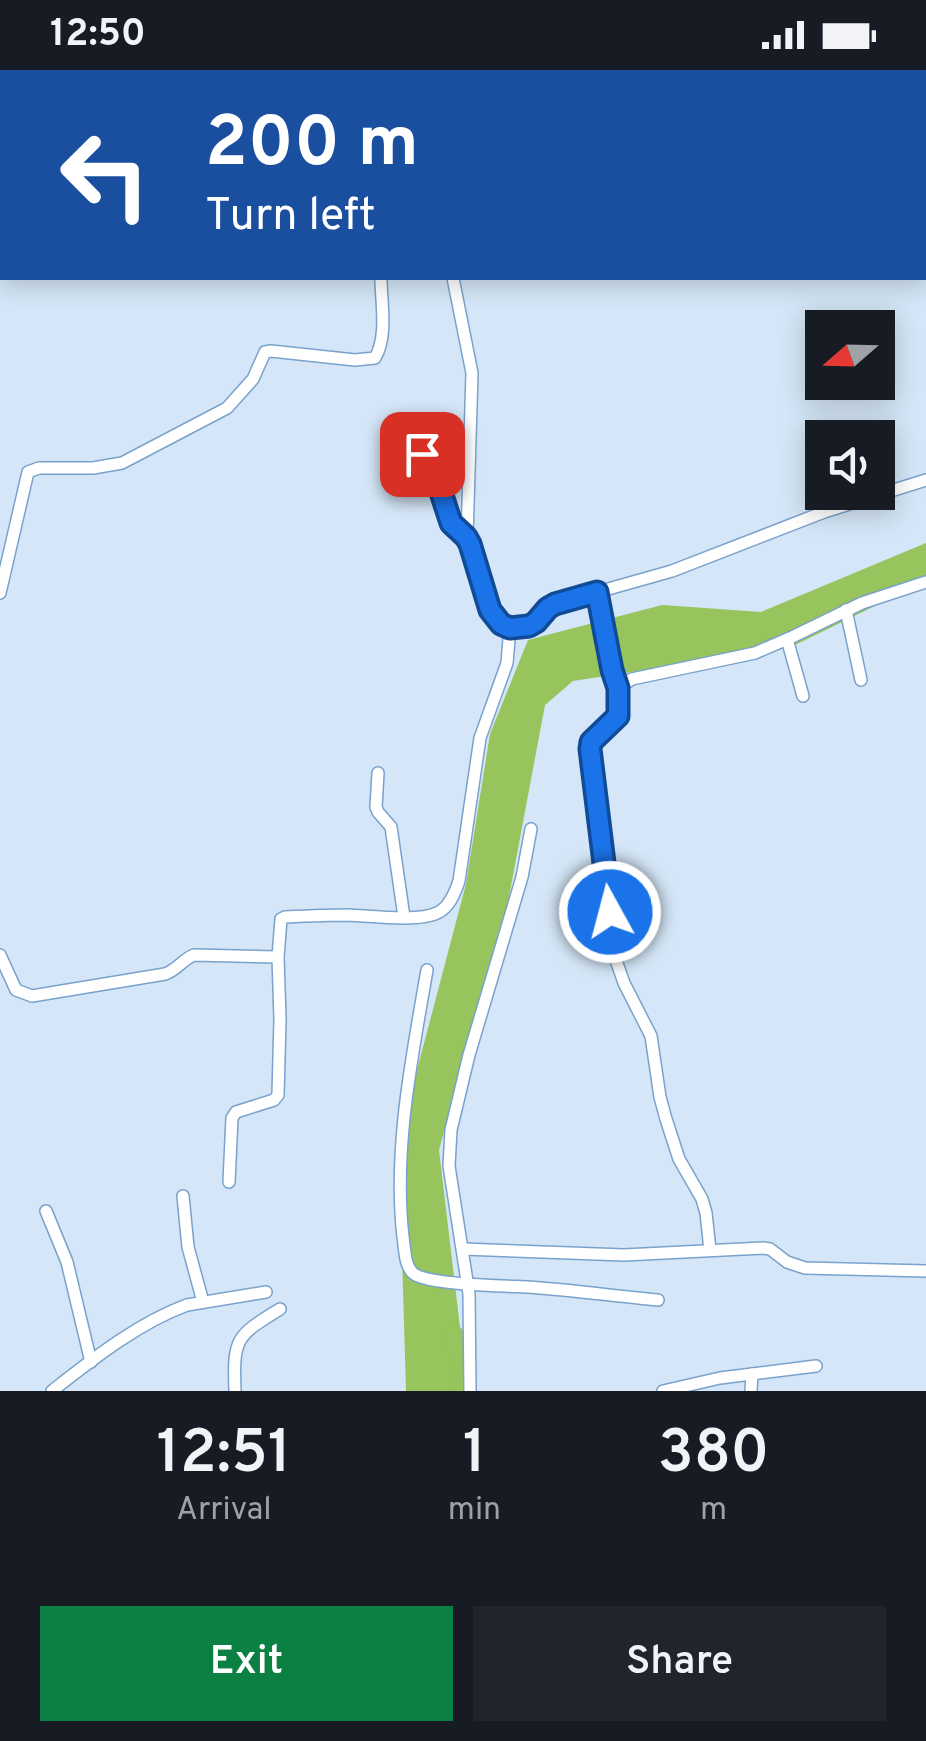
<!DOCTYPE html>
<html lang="en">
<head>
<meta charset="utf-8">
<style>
	:root { --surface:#171b24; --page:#20242c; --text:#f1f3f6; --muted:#9ea1a6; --accent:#0b8043 }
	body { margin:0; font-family:Overpass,sans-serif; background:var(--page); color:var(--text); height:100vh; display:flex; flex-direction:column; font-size:38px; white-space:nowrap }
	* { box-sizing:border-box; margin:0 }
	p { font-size:32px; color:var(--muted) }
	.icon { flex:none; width:55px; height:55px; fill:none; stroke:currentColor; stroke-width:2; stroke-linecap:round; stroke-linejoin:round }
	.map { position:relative; height:1321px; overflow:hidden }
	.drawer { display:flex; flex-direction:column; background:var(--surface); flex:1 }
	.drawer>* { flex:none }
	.guide { position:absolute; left:0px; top:0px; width:928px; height:210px; box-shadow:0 5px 25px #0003; background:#1a4fa0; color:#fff; overflow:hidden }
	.needle { width:65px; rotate:250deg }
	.fabs { position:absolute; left:805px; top:240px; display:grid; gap:20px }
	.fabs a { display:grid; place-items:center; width:90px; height:90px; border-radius:0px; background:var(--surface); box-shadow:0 5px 25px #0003; font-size:50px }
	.pin { position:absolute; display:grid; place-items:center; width:85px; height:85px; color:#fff; margin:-42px; border-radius:20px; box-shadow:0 5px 15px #0006 }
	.me { position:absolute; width:110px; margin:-55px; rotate:353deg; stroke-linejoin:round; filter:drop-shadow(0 0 8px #0008) }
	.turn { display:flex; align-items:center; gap:35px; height:210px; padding:0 40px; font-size:45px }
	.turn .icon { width:130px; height:130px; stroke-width:2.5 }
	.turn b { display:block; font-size:70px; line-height:85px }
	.eta { display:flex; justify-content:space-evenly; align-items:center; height:170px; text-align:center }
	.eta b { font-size:60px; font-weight:600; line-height:70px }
	.action { display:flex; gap:20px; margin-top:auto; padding:20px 40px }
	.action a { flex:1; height:115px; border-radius:0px; background:var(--accent); color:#fff; font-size:40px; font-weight:600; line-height:115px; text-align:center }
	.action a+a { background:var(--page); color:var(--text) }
	.status { display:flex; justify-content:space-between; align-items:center; height:70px; padding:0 50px; background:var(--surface); direction:ltr }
	.status svg { height:28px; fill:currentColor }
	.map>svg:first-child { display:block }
	.water { fill:#97c45c }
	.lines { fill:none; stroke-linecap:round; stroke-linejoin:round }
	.river { stroke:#97c45c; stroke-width:20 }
	.service-casing { stroke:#79a2cc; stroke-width:9 }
	.minor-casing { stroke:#79a2cc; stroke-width:14 }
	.service { stroke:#fff; stroke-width:6 }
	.minor { stroke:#fff; stroke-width:11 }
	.route-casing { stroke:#114b97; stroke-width:25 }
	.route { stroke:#1a73e8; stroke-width:18 }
</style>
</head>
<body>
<div class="status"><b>12:50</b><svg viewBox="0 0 49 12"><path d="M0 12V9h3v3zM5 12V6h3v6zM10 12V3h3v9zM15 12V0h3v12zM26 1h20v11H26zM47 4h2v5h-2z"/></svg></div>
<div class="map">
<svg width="926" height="1321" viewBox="0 0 926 1321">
	<rect width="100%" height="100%" fill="#d4e6f7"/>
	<!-- water -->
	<polygon class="water" points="926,473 926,517 883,532 789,578 573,611 545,635 505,848 439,1080 461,1266 460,1321 406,1321 399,1083 402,1057 466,814 490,664 528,570 662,535 761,542"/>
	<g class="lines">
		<!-- river -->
		<polyline class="river" points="454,1265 466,1313 465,1321"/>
		<defs>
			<polyline id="service" points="851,356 855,368"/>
			<g id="minor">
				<polyline points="221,0 223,2"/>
				<polyline points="584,0 584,2"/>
				<polyline points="128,2 128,0"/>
				<polyline points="453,208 472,303 467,467"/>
				<path d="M 422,383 L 438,413 L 451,453 L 467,467 L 470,474 L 490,540 C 499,555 519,565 536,553 C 543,547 546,539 555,534 L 672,501 L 824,442 L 926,410"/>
				<polyline points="597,522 612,600 618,618"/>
				<path d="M 0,523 L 28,402 L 39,398 L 93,398 L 122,393 L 227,338 L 253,309 L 265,282 L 271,281 L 355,290 L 375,288 C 388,266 381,232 381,208"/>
				<polyline points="846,540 861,610"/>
				<polyline points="787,569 803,626"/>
				<polyline points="378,703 376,737 378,742 391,757 404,847"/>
				<path d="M 0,885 L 16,920 L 32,926 L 165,904 C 177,900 183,889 194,885 L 278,887"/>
				<path d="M 427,900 C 412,987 393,1079 403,1167 C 405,1178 404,1196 414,1204 C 430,1215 505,1216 528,1217 C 571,1220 615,1226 658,1230"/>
				<path d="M 229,1112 L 232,1048 L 236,1042 L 274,1030 L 278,1025 L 280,949 L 278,887 L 281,849 L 285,847 C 306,846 328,845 349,845 C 371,846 419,852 437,843 C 449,838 455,823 459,811 L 480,668 L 507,593 L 510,557"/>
				<polyline points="183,1126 188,1177 203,1232"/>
				<polyline points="46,1141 67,1192 91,1292"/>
				<polyline points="463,1179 624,1185 763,1178 770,1179 787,1192 805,1198 926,1201"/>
				<path d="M 710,1180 L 706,1143 L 702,1129 L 679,1089 L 666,1049 L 660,1027 L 651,966 L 624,913 L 617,893 L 593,706 C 588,660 595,677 617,645 L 618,618 L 632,609 L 755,583 L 792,567 L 862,533 L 926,512"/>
				<path d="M 52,1321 C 93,1289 138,1253 187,1235 L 266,1222"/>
				<path d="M 235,1321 C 233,1268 236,1266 280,1239"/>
				<polyline points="470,1321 469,1224 449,1096 451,1060 469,985 522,807 531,759"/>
				<polyline points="663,1321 720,1308 816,1296"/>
				<polyline points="751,1321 752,1304"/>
			</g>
		</defs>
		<!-- service casing -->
		<use href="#service" class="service-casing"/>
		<!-- minor casing -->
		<use href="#minor" class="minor-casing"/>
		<!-- service -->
		<use href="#service" class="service"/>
		<!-- minor -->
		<use href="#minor" class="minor"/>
	</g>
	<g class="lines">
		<defs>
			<polyline id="route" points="422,384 438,413 451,453 466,467 470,474 490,540 501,554 510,558 529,556 536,552 548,538 555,534 597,522 612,600 618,618 618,646 591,672 590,679 610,842"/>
		</defs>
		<!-- route casing -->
		<use href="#route" class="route-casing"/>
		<!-- route -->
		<use href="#route" class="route"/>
	</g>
</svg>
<div class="fabs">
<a><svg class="needle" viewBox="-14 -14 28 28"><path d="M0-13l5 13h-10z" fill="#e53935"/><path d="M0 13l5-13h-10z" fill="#9ea1a6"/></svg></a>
<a><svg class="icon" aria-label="sound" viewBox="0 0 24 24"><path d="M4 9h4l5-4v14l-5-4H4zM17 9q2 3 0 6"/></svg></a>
</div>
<div class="pin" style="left:422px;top:384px;background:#d93025"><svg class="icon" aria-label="arrive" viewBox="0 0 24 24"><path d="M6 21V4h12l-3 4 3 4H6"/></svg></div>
<svg class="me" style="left:610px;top:842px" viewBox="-20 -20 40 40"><circle r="17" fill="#1a73e8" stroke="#fff" stroke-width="3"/><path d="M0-11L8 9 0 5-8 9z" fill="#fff"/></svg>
<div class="guide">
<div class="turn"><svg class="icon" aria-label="left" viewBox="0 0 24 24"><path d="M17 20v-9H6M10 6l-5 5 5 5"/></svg><div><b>200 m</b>Turn left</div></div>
</div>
</div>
<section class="drawer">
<div class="eta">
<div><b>12:51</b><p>Arrival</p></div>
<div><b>1</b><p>min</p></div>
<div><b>380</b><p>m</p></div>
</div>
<div class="action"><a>Exit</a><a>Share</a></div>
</section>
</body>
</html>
